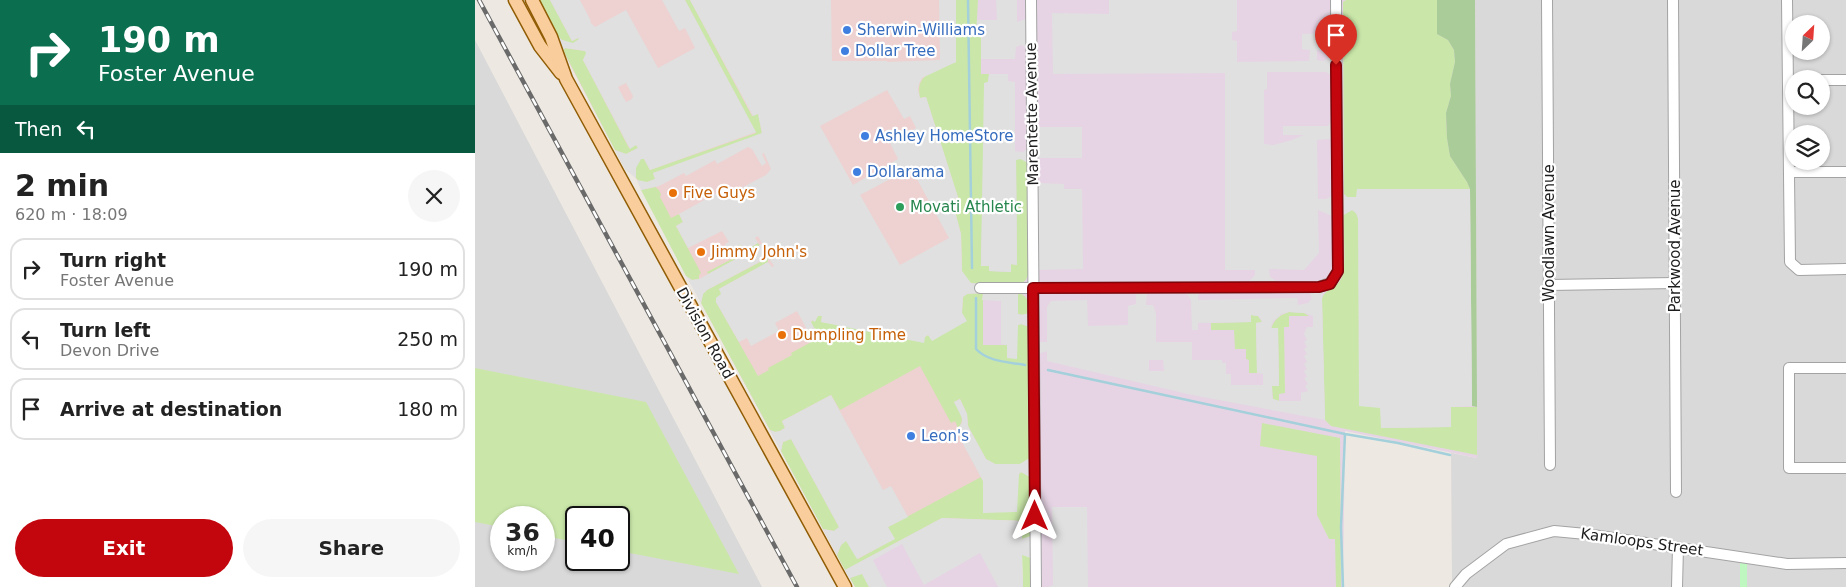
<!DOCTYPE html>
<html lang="en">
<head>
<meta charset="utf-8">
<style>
	:root { --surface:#fff; --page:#f6f6f6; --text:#222; --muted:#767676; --line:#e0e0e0; --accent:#c3050d }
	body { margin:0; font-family:"DejaVu Sans",sans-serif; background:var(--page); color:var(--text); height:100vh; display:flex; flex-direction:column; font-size:19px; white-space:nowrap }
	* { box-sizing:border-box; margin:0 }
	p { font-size:16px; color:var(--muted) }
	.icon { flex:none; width:28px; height:28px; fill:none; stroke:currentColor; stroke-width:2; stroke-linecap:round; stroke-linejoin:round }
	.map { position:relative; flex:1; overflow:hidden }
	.side { display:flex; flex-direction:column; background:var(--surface); width:475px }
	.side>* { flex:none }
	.banner { background:#0b6e4f; color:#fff; overflow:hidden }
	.needle { width:32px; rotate:25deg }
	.controls { position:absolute; left:1310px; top:15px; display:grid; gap:10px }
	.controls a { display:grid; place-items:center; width:45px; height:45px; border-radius:50%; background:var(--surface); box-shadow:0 1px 4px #0004; font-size:25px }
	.speed { position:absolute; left:15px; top:506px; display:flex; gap:10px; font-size:25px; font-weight:700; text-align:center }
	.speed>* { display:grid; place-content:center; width:65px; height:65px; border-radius:50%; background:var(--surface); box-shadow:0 1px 4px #0004; line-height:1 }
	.speed small { font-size:12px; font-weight:400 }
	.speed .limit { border:2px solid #111; border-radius:8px; background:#fff; color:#111 }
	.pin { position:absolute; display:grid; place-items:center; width:42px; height:42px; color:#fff; margin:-51px -21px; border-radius:50% 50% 50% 0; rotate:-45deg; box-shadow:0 0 5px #0007 }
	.pin .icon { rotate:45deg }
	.me { position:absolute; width:55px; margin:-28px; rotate:0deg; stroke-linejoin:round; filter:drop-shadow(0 0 4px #0008) }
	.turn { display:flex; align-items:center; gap:18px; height:105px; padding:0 15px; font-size:22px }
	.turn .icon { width:65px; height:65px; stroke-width:2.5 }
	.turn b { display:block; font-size:35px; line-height:42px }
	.then { display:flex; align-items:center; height:48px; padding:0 15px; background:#0003; gap:10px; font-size:19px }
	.round { display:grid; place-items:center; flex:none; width:52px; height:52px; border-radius:26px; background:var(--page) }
	.overview { display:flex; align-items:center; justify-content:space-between; height:85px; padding:0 15px }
	h1 { font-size:30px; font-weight:700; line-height:38px }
	.action { display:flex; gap:10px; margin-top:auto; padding:10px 15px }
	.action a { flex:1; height:58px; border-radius:30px; background:var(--accent); color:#fff; font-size:20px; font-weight:700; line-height:58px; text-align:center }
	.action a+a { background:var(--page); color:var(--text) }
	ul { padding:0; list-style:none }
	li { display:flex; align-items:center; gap:15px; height:62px; margin:0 10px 8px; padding:0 5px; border:2px solid var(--line); border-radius:15px }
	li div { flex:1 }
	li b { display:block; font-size:19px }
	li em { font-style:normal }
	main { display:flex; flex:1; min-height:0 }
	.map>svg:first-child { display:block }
	.residential { fill:#dad9d9; fill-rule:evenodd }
	.commercial { fill:#eed1d1 }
	.industrial { fill:#e6d4e4 }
	.grass { fill:#cae7a9 }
	.forest { fill:#a9cc98 }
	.park { fill:#bff7c1 }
	.parking { fill:#e0e0e0; fill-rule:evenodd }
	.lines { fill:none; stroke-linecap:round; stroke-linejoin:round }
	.stream { stroke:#a3d0da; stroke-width:2.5 }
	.minor-casing { stroke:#a3a3a3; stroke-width:12 }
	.major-casing { stroke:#905c04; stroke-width:15 }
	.minor { stroke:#fff; stroke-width:10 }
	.major { stroke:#f9cd9c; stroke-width:12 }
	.rail-casing { stroke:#6a6a6a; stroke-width:4.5 }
	.rail { stroke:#fff; stroke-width:2.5; stroke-dasharray:8; stroke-linecap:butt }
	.route-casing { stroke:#7f0308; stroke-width:12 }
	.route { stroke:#c3050d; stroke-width:9 }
	.shop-dot { fill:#3f7fe0; stroke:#fff; stroke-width:2 }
	.food-dot { fill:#e8710a; stroke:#fff; stroke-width:2 }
	.leisure-dot { fill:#2e9e5b; stroke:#fff; stroke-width:2 }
	.labels { text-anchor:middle; stroke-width:4.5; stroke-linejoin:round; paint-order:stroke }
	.shop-label { font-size:15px; fill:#366cbe; stroke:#fff; text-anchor:start }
	.street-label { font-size:15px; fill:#1c1c1c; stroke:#fff }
	.food-label { font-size:15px; fill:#c56008; stroke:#fff; text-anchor:start }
	.leisure-label { font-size:15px; fill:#27864d; stroke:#fff; text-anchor:start }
</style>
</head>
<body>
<main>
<section class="side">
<div class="banner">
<div class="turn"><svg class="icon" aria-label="right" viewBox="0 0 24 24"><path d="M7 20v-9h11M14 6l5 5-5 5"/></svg><div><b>190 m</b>Foster Avenue</div></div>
<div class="then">Then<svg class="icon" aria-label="left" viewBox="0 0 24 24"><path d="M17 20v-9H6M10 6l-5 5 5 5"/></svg></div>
</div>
<div class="overview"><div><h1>2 min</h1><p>620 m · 18:09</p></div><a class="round"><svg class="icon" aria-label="close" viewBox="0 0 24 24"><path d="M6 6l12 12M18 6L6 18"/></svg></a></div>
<ul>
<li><svg class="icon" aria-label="right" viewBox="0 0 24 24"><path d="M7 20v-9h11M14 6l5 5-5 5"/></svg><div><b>Turn right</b><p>Foster Avenue</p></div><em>190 m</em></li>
<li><svg class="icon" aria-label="left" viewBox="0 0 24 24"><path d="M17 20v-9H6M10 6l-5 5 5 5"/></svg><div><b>Turn left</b><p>Devon Drive</p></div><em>250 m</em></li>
<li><svg class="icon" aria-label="arrive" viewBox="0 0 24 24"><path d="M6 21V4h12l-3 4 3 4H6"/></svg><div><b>Arrive at destination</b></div><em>180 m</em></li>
</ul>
<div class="action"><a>Exit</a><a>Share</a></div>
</section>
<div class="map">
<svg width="1371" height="587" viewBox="0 0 1371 587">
	<rect width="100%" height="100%" fill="#ede9e2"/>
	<!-- residential -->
	<g class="residential">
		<path d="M 1000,0 L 1371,0 L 1371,587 L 1272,587 L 1272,564 L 1265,563 L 1265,587 L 977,587 L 976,453 L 1002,458 ZM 1319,24 L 1346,24 L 1346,51 L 1319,51 ZM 1319,79 L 1346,79 L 1346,106 L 1319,106 ZM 1319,134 L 1346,134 L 1346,161 L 1319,161 Z"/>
		<path d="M 0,40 L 287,587 L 0,587 ZM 26,518 L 69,518 L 69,560 L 26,560 ZM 101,518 L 144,518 L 144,560 L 101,560 Z"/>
	</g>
	<!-- commercial -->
	<polygon class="commercial" points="61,0 499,0 556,521 467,519 370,570 209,271 161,178 150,169"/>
	<!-- industrial -->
	<g class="industrial">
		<polygon points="499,0 551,0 554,379 498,371"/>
		<polygon points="560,0 1000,0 1002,458 870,431 868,587 566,587"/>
		<polygon points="467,518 557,587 380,587 370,570"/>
	</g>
	<!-- grass -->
	<g class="grass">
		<polygon points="61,0 75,0 97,41 103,38 104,39 98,44 87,40 79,33"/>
		<path d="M 210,0 L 215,0 L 277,116 L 283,113 L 287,134 L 178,173 L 180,179 C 173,182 166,185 161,178 L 160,168 L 166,159 L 169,159 L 175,170 L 281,133 Z"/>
		<path d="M 481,0 L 503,0 L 501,37 L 506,37 L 506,74 L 514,74 L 513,82 L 510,83 L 506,266 L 514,266 L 514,271 L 536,272 L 536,264 L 542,265 L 541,159 L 546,159 L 553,163 L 553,275 L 551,280 L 547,283 L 505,284 L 496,283 L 492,279 L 487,271 L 486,234 L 477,200 L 483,198 L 451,97 L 445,98 C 439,73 462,70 481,62 Z"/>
		<polygon points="871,0 962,0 962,34 973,40 979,50 980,62 975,84 976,96 971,113 972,138 975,156 992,182 995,189 883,189 882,197 872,197 869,194 868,2"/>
		<polygon points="90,48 110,51 112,53 108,60 154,148 161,145 163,148 151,154 140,150 88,50"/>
		<polygon points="180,187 183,189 186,194 185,197 196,218 204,214 208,222 201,226 226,273 224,275 224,279 217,280 211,276 166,190"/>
		<path d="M 877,210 L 881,213 L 883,218 L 906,408 L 906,428 L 975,427 L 976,407 L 1002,407 L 1002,455 L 856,426 L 850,420 L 847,299 C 850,288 861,289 866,279 C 872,269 868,229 868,215 Z"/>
		<polygon points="283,243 285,246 283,247 233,274 232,272 257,259 253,251 265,244 269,251"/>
		<path d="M 293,258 L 293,262 L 244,289 L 247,294 L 241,302 L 283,376 L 294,370 L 293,368 L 317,355 L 316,353 L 338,341 L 337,339 L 343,336 L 336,322 L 343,316 L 347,316 L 346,322 L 450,337 L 453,335 L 457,340 L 491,321 L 487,313 L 488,297 L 492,294 L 508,293 L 508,345 L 532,345 L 543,325 L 546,324 L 554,327 L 555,458 L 545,464 L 520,464 L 511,459 L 493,426 L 492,414 L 485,399 L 479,402 C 485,411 491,419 483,428 L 480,421 L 476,423 L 445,366 L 365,410 L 356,395 L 307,421 L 310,428 C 304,432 301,433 295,430 L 226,303 L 228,294 L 232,290 Z"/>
		<path d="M 543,293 C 554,296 554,303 554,313 L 549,315 L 543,314 Z"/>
		<path d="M 814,312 L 829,313 L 834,316 L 814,316 L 814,327 L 809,327 L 810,393 L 804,394 L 804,401 L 798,399 L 797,386 L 804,385 L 803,328 L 796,329 C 799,319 805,315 814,312 Z"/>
		<polygon points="776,315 783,316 787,322 781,323 782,373 774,373 774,360 771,359 771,349 760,349 759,330 736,330 736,323 776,322"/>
		<polygon points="0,368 171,402 264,574 144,551 144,518 101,518 101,542 69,536 69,518 26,518 26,527 0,522"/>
		<polygon points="787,423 865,438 866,587 861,587 860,539 854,539 842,515 842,456 785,446"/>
		<polygon points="316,439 364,527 359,531 348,529 306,451 308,442"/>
		<polygon points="546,472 555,477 556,536 547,539 547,521 467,518 370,570 362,555 366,545 371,540 383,559 419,539 413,527 506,477 508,481 544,474"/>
		<polygon points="547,554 556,558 557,587 548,587"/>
		<polygon points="387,573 394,587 380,587 375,578"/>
	</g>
	<!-- forest -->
	<polygon class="forest" points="962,0 1000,0 1002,407 997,406 995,189 992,182 975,156 972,138 971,113 976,96 975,84 980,62 979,50 973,40 962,34"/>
	<!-- park -->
	<polygon class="park" points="1265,563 1272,564 1272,587 1265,587"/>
	<!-- parking -->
	<g class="parking">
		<path d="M 75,0 L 105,0 L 116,21 L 115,22 L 120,27 L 151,10 L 183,68 L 220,48 L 210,28 L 204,31 L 187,0 L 210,0 L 281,132 L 175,170 L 169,159 L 166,159 L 161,168 L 161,178 L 150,169 L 140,150 L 151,154 L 163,148 L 161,145 L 155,149 L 108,60 L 111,53 L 110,51 L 90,48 L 88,50 L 79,33 L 87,40 L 98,43 L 104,39 L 103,38 L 97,41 ZM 151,83 L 158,96 L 157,99 L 151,102 L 143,87 Z"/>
		<path d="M 215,0 L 356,0 L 357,61 L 412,61 L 412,62 L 465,60 L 464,0 L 481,0 L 481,62 L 447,78 L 444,84 L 443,90 L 445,98 L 451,97 L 483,197 L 477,200 L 486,234 L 487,271 L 496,283 L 505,284 L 505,293 L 492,294 L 488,297 L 487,313 L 492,321 L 457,341 L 453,335 L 450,337 L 449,343 L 346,322 L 347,316 L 343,316 L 340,322 L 337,320 L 336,322 L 343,336 L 337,339 L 322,311 L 300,323 L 304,331 L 276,346 L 272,338 L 264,342 L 241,302 L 241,298 L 246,294 L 244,289 L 293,262 L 297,267 L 299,266 L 295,260 L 292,258 L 232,290 L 228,294 L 226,303 L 211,276 L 217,280 L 224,279 L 283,247 L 287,243 L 283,236 L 280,238 L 283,243 L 269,251 L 265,245 L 253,251 L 250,244 L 254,242 L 247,231 L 213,248 L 201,226 L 208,222 L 204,214 L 249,189 L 253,195 L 291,175 L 296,169 L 289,153 L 287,154 L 291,163 L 287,166 L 277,149 L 273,147 L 242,164 L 240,160 L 211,176 L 209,173 L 184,186 L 166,190 L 162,180 L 172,182 L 180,179 L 178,173 L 287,133 L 283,114 L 278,116 ZM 412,90 L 429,119 L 435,116 L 441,128 L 428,136 L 426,133 L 413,139 L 423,159 L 378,185 L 345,126 ZM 436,168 L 474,238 L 425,265 L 385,195 Z"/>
		<polygon points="521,0 542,0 542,22 551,19 552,48 547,45 541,47 540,59 506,59 506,37 501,37 502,20 522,20"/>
		<polygon points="634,0 762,0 762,31 757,32 757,40 762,41 762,62 834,61 835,50 827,49 827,34 850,33 849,49 842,50 842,60 848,61 854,58 857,54 857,76 851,72 792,72 792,89 789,90 789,144 798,145 814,141 829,135 808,135 808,126 853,126 857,120 859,143 854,139 842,140 843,199 851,199 859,195 859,217 843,210 844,253 829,270 794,269 795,277 801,281 774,281 780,275 780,270 750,270 750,73 578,74 577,13 634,14"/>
		<polygon points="514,74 533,74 533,81 540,82 540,151 548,152 552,149 553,163 546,159 541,160 542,265 536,264 536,272 514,271 514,266 506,266 509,83 513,82"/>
		<polygon points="561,127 607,127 607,158 562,158"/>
		<polygon points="562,183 589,184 589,189 607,189 608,269 563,270"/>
		<polygon points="882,189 995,189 997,406 976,407 976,427 906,428 905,408 884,406 883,218 881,213 877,210 867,216 867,193 872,197 881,197"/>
		<path d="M 852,290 L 848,293 L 847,299 L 850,420 L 717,395 L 572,361 L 572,351 L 563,354 L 563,342 L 572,342 L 572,307 L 576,301 L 612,300 L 613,326 L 653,325 L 653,306 L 661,304 L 661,295 L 656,291 L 676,291 L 672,294 L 671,305 L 678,305 L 681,314 L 681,342 L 717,342 L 717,360 L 747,360 L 747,363 L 751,363 L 751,374 L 756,374 L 756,385 L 788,385 L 788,374 L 782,373 L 781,323 L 787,322 L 786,319 L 783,316 L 776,315 L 776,322 L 723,323 L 723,330 L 717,330 L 716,300 L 713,295 L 706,291 L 726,291 L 723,294 L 723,300 L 822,298 L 823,305 L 833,303 L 837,298 L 834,291 ZM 814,312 L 829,313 L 838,316 L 838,327 L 832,327 L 829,334 L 832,340 L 829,342 L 832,347 L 829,349 L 832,354 L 829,356 L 832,362 L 829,364 L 832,369 L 829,371 L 832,377 L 829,378 L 833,384 L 830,386 L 833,391 L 826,393 L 826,401 L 804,401 L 798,399 L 797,395 L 797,386 L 804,386 L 803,328 L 796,328 L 798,321 L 807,314 ZM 674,360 L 688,360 L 689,371 L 674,371 Z"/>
		<polygon points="508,293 543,293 543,314 546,315 554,313 554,326 546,324 543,325 542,359 532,358 532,345 526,344 526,301 507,300"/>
		<polygon points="356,395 408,490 416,486 433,517 413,527 420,539 382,559 371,541 366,545 362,555 348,529 359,531 364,527 316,439 308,442 306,451 295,430 300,432 305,431 310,428 307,421"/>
		<polygon points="485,399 492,414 493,426 511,459 520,464 545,464 555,458 555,477 546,472 544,474 542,512 508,513 508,481 482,433 485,431 483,428 487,423 487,418 479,402"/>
		<polygon points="577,507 612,507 613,587 573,587 578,585"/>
		<polygon points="467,518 547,521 547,539 556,536 556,558 547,555 548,587 523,587 505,553 449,585 427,544 398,560 412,587 394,587 387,574 375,578 370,570"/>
	</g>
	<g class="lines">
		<!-- stream -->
		<g class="stream">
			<polyline points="493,0 497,268"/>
			<path d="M 501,298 L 501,349 C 513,362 534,362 550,365"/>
			<polyline points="573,370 870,434 923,443 975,455"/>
			<polyline points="868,587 866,527 870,434"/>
		</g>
		<defs>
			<g id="minor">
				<polyline points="556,0 561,587"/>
				<polyline points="1072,0 1075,465"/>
				<polyline points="1198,0 1201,492"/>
				<polyline points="1312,0 1315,262 1324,270 1371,269"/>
				<polyline points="1346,80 1371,80"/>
				<polyline points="1314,172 1371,172"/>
				<polyline points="1074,285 1200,283"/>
				<polyline points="505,288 844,287 855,283 863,271 861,0"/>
				<polyline points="1371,368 1314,368 1314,468 1371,468"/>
				<polyline points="980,587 991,574 1031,544 1079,531 1111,534 1312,564 1371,563"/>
				<polyline points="1202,587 1203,547"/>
			</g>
			<g id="major">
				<polyline points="40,0 65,46 86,73"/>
				<polyline points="57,0 76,37 91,79 370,587"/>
			</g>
		</defs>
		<!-- minor casing -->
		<use href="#minor" class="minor-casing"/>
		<!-- major casing -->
		<use href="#major" class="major-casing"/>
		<!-- minor -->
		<use href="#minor" class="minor"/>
		<!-- major -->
		<use href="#major" class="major"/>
		<defs>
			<polyline id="rail" points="4,0 322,587"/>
		</defs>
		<!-- rail casing -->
		<use href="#rail" class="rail-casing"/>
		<!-- rail -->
		<use href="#rail" class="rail"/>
	</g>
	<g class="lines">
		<defs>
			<polyline id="route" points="560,516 558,288 844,287 855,284 863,271 861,65"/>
		</defs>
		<!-- route casing -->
		<use href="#route" class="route-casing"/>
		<!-- route -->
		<use href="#route" class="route"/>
	</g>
	<!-- markers -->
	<g class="shop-dot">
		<circle cx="372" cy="30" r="5"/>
		<circle cx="370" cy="51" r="5"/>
		<circle cx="390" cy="136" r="5"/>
		<circle cx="382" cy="172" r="5"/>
		<circle cx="436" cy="436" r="5"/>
	</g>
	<g class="food-dot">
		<circle cx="198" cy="193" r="5"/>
		<circle cx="226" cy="252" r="5"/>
		<circle cx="307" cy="335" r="5"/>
	</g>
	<circle class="leisure-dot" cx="425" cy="207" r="5"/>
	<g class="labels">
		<!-- shop labels -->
		<g class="shop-label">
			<text x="382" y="35">Sherwin-Williams</text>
			<text x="380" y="56">Dollar Tree</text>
			<text x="400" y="141">Ashley HomeStore</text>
			<text x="392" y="177">Dollarama</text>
			<text x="446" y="441">Leon's</text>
		</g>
		<!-- street labels -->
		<g class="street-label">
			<text transform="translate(557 114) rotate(-91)" y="5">Marentette Avenue</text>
			<text transform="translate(1074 233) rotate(-90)" y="5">Woodlawn Avenue</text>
			<text transform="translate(1200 246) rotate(-90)" y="5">Parkwood Avenue</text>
			<text transform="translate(230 333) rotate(61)" y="5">Division Road</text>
			<text transform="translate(1167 542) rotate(8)" y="5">Kamloops Street</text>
		</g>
		<!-- food labels -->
		<g class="food-label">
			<text x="208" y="198">Five Guys</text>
			<text x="236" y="257">Jimmy John's</text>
			<text x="317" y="340">Dumpling Time</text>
		</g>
		<!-- leisure labels -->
		<g class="leisure-label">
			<text x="435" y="212">Movati Athletic</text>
		</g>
	</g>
</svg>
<div class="controls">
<a><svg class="needle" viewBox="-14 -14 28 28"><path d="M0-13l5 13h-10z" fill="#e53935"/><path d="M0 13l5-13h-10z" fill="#767676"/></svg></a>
<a><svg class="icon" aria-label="search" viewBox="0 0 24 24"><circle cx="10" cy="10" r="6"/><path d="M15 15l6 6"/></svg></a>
<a><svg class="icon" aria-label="layers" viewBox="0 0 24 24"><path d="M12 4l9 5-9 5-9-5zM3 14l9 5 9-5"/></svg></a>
</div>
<div class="speed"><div>36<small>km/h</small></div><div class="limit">40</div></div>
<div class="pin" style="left:861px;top:65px;background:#d93025"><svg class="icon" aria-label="arrive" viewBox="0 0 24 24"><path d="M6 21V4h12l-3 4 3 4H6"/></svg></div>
<svg class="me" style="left:560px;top:516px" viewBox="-20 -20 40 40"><path d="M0-17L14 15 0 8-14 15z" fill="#c3050d" stroke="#fff" stroke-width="4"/></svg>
</div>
</main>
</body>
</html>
